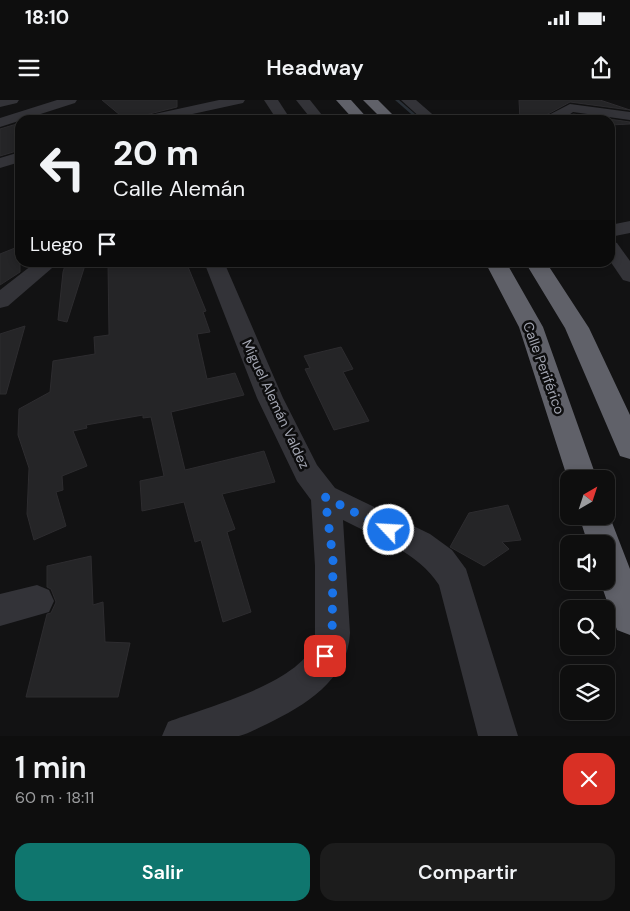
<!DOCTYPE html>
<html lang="es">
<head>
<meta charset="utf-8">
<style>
	:root { --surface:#0e0e0e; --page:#1c1c1c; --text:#f1f3f6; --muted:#9b9c9e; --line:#2e2e2e; --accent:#0f766e }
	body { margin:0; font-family:"DM Sans",sans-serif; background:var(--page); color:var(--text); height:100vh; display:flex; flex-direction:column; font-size:19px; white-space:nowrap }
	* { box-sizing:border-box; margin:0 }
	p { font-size:16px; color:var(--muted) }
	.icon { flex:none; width:28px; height:28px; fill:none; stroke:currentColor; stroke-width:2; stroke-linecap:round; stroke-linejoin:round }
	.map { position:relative; height:636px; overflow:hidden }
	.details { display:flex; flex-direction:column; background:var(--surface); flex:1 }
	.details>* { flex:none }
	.top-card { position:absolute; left:15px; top:15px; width:600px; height:152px; border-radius:15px; box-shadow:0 2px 8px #0003,0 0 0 1px var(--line); background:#0e0e0e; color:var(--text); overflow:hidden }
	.needle { width:32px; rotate:39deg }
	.controls { position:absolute; left:560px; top:370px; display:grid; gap:10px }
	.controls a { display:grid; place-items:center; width:55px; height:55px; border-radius:10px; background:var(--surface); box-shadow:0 2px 8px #0003,0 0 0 1px var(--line); font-size:25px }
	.pin { position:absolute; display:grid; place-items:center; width:42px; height:42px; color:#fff; margin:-21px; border-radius:10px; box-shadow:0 2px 8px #0006 }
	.me { position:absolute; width:55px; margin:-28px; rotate:295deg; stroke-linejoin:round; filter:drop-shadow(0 0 4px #0008) }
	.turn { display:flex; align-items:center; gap:18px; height:105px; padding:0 15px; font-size:22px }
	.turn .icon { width:65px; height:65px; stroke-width:2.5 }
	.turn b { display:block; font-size:35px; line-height:42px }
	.then { display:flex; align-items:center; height:48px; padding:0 15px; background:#0003; gap:10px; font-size:19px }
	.round { display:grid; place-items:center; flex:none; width:52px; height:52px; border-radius:15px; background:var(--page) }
	.head { display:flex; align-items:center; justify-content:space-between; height:85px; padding:0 15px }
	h1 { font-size:30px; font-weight:600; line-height:38px }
	.cta { display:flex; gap:10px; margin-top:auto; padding:10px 15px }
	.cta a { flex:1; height:58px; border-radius:15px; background:var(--accent); color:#fff; font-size:20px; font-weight:600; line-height:58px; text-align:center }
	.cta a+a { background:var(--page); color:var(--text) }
	.status { display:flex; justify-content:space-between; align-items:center; height:35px; padding:0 25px; background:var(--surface); direction:ltr }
	.status svg { height:14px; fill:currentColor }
	header { display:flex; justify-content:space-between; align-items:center; height:65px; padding:0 15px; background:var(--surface); font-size:22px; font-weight:600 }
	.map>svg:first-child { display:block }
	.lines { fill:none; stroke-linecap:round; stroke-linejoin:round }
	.stream { fill:#292f36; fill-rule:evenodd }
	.building { fill:#252527; stroke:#2d2c2f }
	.minor { fill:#333338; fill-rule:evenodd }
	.highway { fill:#606169; fill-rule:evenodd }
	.route { stroke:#1a73e8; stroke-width:9; stroke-dasharray:0 16.2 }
	.labels { text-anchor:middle; stroke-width:5; stroke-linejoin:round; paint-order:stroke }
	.street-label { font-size:14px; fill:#a4a7b3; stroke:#0d0d0e }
</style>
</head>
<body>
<div class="status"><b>18:10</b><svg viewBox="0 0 49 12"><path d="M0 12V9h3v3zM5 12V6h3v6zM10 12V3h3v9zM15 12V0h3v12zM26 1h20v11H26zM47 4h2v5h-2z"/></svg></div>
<header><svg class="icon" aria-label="menu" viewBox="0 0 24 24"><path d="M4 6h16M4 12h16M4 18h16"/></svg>Headway<svg class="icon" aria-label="share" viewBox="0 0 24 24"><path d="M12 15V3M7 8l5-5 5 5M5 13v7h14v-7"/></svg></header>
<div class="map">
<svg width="630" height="636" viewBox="0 0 630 636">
	<rect width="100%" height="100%" fill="#121213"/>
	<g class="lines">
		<!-- stream -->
		<polygon class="stream" points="395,0 399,0 422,20 418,20"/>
	</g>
	<!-- building -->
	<g class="building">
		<polygon points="102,0 177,0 177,7 126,20"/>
		<polygon points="519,0 600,0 630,10 570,2 537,20 520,20"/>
		<polygon points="573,14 630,22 630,24 610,25 610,20 565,20"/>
		<polygon points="20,23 20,50 0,56 0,29"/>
		<polygon points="20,146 20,172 0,185 0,154"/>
		<polygon points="66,162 86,162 67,222 58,220 63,172"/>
		<polygon points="108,162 186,162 206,211 203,212 210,232 197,234 207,279 235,273 244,295 171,312 185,370 264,351 275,382 222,394 235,429 227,432 251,512 223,522 201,440 195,442 184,402 142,411 140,381 164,376 151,317 143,318 143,315 86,325 87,328 73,331 87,366 62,376 63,390 56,392 66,426 34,440 27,414 29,368 18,335 19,309 50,292 53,261 95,254 94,237 109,235"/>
		<polygon points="25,226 6,294 0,294 0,234"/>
		<polygon points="341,247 353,269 343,272 369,321 334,330 305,269 310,268 304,256"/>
		<polygon points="508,405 521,440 502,442 509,449 484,466 450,447 469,413"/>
		<polygon points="91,456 93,505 103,502 105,542 130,543 118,597 26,597 47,514 51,513 56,502 51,489 47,487 47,466"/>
	</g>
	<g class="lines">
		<!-- minor -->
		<g class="minor">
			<polygon points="0,0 19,0 17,3 0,7"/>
			<polygon points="57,0 77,0 75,3 0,27 0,18"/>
			<polygon points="219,0 245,0 243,3 165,20 139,20 141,17"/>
			<polygon points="264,0 278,0 291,20 277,20"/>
			<polygon points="296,0 310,0 326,20 312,20"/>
			<polygon points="401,0 416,0 439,20 423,20"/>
			<polygon points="570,4 630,12 630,20 573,12 562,20 539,20"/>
			<polygon points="20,52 20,62 0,68 0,58"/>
			<polygon points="630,121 630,133 610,137 610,125"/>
			<polygon points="610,141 617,143 630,161 630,182 623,180 610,161"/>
			<polygon points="36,162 59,162 8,206 0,208 0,190"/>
			<path d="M 204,162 L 224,162 L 283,298 L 317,365 L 335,388 L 430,434 L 452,450 L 466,469 L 518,636 L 478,636 L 439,485 C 418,452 377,438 343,420 L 350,533 C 348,580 304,606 267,624 C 258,628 248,634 239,636 C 221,636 182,636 162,636 L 168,622 C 203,608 308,582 315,538 L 315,466 L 311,400 L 297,381 L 257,298 Z"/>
			<polygon points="37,485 49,490 54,501 49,512 0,526 0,494"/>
		</g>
		<!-- highway -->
		<g class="highway">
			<polygon points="336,0 351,0 369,20 354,20"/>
			<polygon points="363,0 378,0 398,20 383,20"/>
			<polygon points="485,162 506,162 543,227 597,379 569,379 569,383 519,227"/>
			<polygon points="525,162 546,162 589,228 630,315 630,359 620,356 565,228"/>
			<polygon points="606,407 630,469 630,535 617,530 600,481 606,481 606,444 588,444 579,416 606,416"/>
		</g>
	</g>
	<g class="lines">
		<!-- route -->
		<polyline class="route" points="325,556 332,543 333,459 325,397 389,430"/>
	</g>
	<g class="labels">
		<!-- street labels -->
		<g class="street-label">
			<text transform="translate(544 268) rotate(70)" y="5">Calle Periférico</text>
			<text transform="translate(276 304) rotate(65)" y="5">Miguel Alemán Valdez</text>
		</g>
	</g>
</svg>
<div class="controls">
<a><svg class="needle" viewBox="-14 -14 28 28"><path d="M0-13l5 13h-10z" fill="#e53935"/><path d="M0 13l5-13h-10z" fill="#9b9c9e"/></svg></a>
<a><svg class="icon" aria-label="sound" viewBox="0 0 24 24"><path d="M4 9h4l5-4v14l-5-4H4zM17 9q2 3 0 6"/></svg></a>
<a><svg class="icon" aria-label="search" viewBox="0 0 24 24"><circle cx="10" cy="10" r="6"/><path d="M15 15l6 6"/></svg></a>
<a><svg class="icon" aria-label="layers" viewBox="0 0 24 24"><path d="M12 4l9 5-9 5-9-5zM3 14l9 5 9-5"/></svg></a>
</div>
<div class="pin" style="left:325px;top:556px;background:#d93025"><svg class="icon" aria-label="arrive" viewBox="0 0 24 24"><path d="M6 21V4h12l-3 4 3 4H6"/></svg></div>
<svg class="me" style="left:389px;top:430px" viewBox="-20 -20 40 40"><circle r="17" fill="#1a73e8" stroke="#fff" stroke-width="3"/><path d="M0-11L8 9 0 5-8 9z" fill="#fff"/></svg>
<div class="top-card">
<div class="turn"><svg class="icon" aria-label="left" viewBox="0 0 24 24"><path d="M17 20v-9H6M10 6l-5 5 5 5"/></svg><div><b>20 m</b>Calle Alemán</div></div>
<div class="then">Luego<svg class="icon" aria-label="arrive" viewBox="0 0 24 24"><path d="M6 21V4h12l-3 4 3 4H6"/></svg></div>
</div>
</div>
<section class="details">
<div class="head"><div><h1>1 min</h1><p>60 m · 18:11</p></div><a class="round" style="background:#d93025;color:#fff"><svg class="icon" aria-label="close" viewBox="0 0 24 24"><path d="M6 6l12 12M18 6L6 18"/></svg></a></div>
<div class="cta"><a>Salir</a><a>Compartir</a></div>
</section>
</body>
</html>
